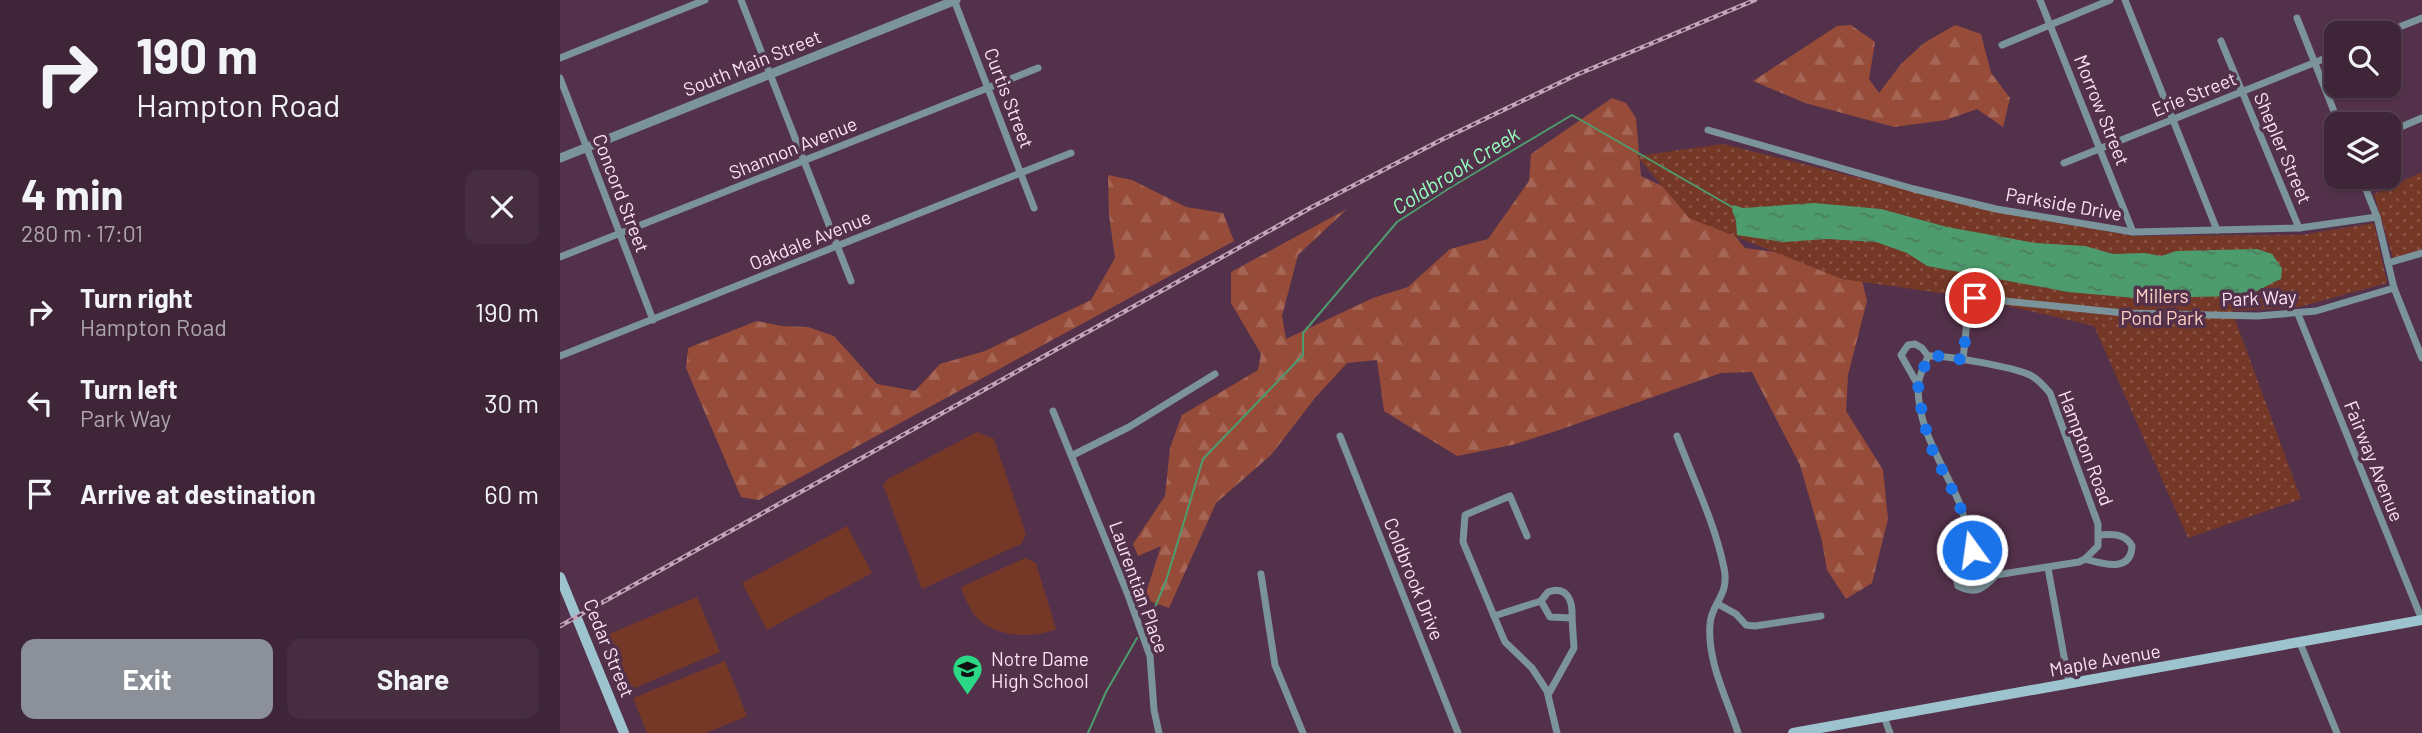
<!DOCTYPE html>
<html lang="en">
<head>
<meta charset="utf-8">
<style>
	:root { --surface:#3f2538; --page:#462d40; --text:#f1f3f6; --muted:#ada5ae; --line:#584253; --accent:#8c9099 }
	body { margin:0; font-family:Barlow,sans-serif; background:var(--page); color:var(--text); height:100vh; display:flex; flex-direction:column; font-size:26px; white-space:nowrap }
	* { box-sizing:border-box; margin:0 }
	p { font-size:23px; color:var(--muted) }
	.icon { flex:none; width:38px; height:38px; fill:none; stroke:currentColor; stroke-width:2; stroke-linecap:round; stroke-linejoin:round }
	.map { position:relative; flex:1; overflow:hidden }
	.sheet { display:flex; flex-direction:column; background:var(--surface); width:560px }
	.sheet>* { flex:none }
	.hud { background:#3f2538; color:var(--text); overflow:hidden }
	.buttons { position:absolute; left:1764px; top:21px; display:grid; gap:14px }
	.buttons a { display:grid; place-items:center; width:77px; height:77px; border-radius:14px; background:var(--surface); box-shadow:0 2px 5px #0004,0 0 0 2px var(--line); font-size:35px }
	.pin { position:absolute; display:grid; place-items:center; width:60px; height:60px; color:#fff; margin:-30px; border:4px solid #fff; border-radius:50%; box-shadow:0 2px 7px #0007 }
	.me { position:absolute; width:77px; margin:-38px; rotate:346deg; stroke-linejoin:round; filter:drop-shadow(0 0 5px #0008) }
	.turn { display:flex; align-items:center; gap:24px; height:147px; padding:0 21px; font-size:32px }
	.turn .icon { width:91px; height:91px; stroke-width:2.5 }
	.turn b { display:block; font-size:49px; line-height:60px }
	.round { display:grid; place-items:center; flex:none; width:74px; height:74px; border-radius:14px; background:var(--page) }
	.overview { display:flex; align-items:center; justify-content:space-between; height:119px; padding:0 21px }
	h1 { font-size:42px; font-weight:700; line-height:52px }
	.action { display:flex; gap:14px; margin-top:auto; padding:14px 21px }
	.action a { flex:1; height:80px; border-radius:14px; background:var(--accent); color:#fff; font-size:28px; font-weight:700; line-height:80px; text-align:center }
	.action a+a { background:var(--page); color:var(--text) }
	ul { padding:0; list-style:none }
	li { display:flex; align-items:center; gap:21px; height:91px; padding:0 21px }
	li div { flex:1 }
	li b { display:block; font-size:26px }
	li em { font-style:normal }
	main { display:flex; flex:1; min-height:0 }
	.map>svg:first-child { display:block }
	.green { fill:#753827 }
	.forest { fill:url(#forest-firs) }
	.park { fill:url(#park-dots) }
	.water { fill:url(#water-ripples) }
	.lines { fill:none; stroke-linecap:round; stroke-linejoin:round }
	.stream { stroke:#4d9c6d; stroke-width:2 }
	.minor { stroke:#7b939a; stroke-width:7 }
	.tertiary { stroke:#7b939a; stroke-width:9 }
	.secondary { stroke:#9cc3ce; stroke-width:10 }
	.rail-casing { stroke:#c2a7ba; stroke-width:4.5 }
	.rail { stroke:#54314b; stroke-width:2; stroke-dasharray:5; stroke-linecap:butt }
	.route { stroke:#1a73e8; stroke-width:12; stroke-dasharray:0 21.6 }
	.labels { text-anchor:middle; stroke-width:7; stroke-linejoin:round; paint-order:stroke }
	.street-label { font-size:19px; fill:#fae3f3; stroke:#54314b }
	.park-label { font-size:19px; fill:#fed0c4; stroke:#54314b }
	.poi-label { font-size:19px; fill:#fae3f3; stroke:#54314b; text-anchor:start }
	.water-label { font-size:21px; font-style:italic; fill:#93ffbd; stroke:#54314b }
</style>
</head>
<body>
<main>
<section class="sheet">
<div class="hud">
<div class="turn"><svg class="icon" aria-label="right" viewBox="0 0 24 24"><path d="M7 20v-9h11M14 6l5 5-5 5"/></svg><div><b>190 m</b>Hampton Road</div></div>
</div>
<div class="overview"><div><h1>4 min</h1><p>280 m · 17:01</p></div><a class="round"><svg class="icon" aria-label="close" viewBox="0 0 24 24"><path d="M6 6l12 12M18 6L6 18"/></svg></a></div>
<ul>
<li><svg class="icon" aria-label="right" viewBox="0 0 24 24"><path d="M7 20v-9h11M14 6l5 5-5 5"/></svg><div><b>Turn right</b><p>Hampton Road</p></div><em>190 m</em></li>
<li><svg class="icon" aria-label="left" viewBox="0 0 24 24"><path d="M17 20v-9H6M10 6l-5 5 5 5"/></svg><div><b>Turn left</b><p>Park Way</p></div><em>30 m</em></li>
<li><svg class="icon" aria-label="arrive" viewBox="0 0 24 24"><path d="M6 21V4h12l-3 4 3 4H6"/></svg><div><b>Arrive at destination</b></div><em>60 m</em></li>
</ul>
<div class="action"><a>Exit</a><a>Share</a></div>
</section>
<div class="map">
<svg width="1862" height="733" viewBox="0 0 1862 733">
	<defs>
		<pattern id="forest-firs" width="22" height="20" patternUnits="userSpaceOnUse" patternTransform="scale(1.75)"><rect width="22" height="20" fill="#974c39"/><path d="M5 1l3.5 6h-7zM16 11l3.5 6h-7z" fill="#a66656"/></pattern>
		<pattern id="park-dots" width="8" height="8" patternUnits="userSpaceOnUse" patternTransform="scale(1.75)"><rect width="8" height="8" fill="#753827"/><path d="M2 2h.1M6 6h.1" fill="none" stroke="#8a5547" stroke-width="1.8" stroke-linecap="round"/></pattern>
		<pattern id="water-ripples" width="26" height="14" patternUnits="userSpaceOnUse" patternTransform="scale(1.75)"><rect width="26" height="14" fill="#4d9c6d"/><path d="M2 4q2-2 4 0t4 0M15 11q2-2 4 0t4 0" fill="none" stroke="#4c7d60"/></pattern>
	</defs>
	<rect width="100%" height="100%" fill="#54314b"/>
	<!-- green -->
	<g class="green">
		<polygon points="417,432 434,439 466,534 461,544 362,589 323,485 328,479"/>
		<polygon points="287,526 312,573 207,630 182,583"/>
		<path d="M 465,558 L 476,563 L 496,629 C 471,640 430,637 413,613 C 408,605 404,596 401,587 Z"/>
		<polygon points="137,597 160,652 72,689 49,634"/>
		<polygon points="165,661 187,716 146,733 87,733 73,698"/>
	</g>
	<!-- forest -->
	<g class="forest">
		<polygon points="1291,25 1315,42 1309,79 1319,93 1341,64 1364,43 1395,25 1421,34 1431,73 1450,98 1443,127 1417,109 1386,120 1334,127 1245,103 1193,81 1277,26"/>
		<polygon points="1052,98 1066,103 1076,118 1081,176 1143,205 1159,217 1185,248 1288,262 1299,268 1307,301 1288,375 1286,411 1323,470 1328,519 1312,583 1286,599 1267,570 1262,541 1240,465 1192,372 1161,373 999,430 952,445 897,456 824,411 817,360 787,363 755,398 711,455 656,503 609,608 584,599 601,546 578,556 573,544 605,496 610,448 622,415 698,370 701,354 671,303 671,272 787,209 738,255 722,316 726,339 813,298 848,287 890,249 928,239 969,181 971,154"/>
		<polygon points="548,175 572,180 626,207 663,213 674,241 199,500 181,497 126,368 128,348 197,321 221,326 248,327 274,336 317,384 355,391 380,364 425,351 531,300 555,258 549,215"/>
	</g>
	<!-- park -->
	<g class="park">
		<polygon points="1163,144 1432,211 1574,236 1741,235 1814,223 1827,283 1739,307 1672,311 1741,499 1628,538 1534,326 1415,298 1282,279 1129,218 1077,156"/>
		<polygon points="1862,172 1862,250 1833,258 1814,194"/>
	</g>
	<!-- water -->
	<path class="water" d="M 1254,203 L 1321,209 L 1387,227 L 1476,243 L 1525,246 L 1553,254 L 1585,253 L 1601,256 L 1616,251 L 1697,249 L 1712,254 L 1722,268 L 1721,279 C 1706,285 1699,292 1683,296 L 1576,298 L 1508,292 L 1367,266 L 1347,253 L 1316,242 L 1268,239 L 1223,242 L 1177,235 L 1176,221 L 1172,210 L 1174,205 L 1183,208 Z"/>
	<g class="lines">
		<!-- stream -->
		<g class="stream">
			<polyline points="587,626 606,581 643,459 743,355 743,333 837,222 888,189 1012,115 1172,207"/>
			<polyline points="528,733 546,692 577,638"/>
		</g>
		<!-- minor -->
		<g class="minor">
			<polyline points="181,0 291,281"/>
			<polyline points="394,0 474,208"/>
			<polyline points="1480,0 1573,232"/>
			<polyline points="1565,0 1657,230"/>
			<polyline points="1737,18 1779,124"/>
			<polyline points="1824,33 1862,18"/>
			<polyline points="1661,41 1739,228"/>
			<polyline points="1442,45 1550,0"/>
			<polyline points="0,58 145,0"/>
			<polyline points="0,78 93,320"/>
			<polyline points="1148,130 1354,189 1436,209 1573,232 1739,228 1817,217"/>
			<polyline points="1829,132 1862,118"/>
			<polyline points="1504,163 1776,54"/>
			<polyline points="1801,177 1817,217 1834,288 1862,358"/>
			<polyline points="0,257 478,68"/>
			<polyline points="1828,263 1862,253"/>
			<polyline points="1738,314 1862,620"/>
			<polyline points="0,356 511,153"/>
			<path d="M 1368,356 C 1386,355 1453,367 1470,375 C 1478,379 1484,386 1490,393 L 1538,524 L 1538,546 L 1525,559 L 1519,562 L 1436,575 C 1403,554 1412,534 1399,502 C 1383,464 1358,430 1358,387 C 1358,377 1365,365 1368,356 Z"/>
			<polyline points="1403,360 1407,321 1415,298 1564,313 1698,316 1756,311 1834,288"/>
			<polyline points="1358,385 1341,355 1348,345 1355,344 1362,348 1368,356"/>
			<polyline points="493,411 568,595 590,656 594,710 599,733"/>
			<polyline points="780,436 898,733"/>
			<path d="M 1117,436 C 1133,479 1155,523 1164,568 C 1170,596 1151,603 1150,624 C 1147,662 1167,698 1178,733"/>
			<polyline points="513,455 569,427 655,374"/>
			<path d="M 1412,550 C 1398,559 1393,570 1398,586 C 1415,595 1424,589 1436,575"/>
			<path d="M 1525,559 C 1543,564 1571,573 1572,546 C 1565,533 1552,534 1539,535"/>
			<polyline points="1488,568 1509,684"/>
			<polyline points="701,574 715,665 743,733"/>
			<path d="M 981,601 L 988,592 C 1008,585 1013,602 1012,618"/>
			<polyline points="1158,604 1176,614 1186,625 1195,626 1261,616"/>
			<polyline points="934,616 903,542 905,515 950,496 967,536"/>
			<polyline points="1740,643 1777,733"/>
			<polyline points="988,695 1014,648 1012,618 990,617 981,601 934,616 945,642 972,668 987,691 997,733"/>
			<polyline points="1324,717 1330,733"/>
		</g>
		<!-- tertiary -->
		<polyline class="tertiary" points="0,158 396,0"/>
		<!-- secondary -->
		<g class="secondary">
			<polyline points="0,577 64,733"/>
			<polyline points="1233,733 1862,620"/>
		</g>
		<defs>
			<polyline id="rail" points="0,626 752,207 881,140 1016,75 1195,0"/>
		</defs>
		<!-- rail casing -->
		<use href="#rail" class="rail-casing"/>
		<!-- rail -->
		<use href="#rail" class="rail"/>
	</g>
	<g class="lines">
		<!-- route -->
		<polyline class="route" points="1412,550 1399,503 1373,452 1363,420 1358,385 1368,356 1387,356 1403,360 1407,321 1415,298"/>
	</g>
	<!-- icons -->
	<defs>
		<symbol id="school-pin" viewBox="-11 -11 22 30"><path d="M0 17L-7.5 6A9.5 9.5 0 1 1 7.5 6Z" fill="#2ad885" stroke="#54314b"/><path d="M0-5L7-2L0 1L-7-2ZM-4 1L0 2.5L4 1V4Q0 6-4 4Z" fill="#111"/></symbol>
	</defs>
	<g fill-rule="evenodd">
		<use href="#school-pin" x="390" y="652" width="35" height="47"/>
	</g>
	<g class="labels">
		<!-- street labels -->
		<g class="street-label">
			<text transform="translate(192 63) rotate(-22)" y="7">South Main Street</text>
			<text transform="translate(1634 94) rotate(-22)" y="7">Erie Street</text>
			<text transform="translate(449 98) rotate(69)" y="7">Curtis Street</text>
			<text transform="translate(1542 110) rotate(68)" y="7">Morrow Street</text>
			<text transform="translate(233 148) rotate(-22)" y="7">Shannon Avenue</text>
			<text transform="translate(1723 148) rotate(67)" y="7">Shepler Street</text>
			<text transform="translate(61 193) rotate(69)" y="7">Concord Street</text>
			<text transform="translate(1504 204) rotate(10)" y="7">Parkside Drive</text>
			<text transform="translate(250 240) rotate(-22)" y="7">Oakdale Avenue</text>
			<text transform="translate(1699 298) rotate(-2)" y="7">Park Way</text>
			<text transform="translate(1526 448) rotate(69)" y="7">Hampton Road</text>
			<text transform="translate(1814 461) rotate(68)" y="7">Fairway Avenue</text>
			<text transform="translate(854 579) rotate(68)" y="7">Coldbrook Drive</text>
			<text transform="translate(579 587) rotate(70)" y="7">Laurentian Place</text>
			<text transform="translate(49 648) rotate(68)" y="7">Cedar Street</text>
			<text transform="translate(1545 660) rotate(-10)" y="7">Maple Avenue</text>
		</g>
		<!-- park labels -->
		<g class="park-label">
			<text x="1602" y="303">Millers<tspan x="1602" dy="22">Pond Park</tspan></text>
		</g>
		<!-- poi labels -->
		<g class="poi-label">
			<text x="431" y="666">Notre Dame<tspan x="431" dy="22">High School</tspan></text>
		</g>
		<!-- water labels -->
		<g class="water-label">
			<text transform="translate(896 171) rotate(-32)" y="7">Coldbrook Creek</text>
		</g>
	</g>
</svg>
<div class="buttons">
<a><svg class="icon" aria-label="search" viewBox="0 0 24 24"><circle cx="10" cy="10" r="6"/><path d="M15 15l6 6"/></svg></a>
<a><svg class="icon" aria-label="layers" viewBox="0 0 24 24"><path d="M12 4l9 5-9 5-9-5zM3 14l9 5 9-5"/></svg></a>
</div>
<div class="pin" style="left:1415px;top:298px;background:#d93025"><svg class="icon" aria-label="arrive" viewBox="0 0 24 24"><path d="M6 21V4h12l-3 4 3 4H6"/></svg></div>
<svg class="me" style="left:1412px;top:550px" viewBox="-20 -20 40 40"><circle r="17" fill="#1a73e8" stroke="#fff" stroke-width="3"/><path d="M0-11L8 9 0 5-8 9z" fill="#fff"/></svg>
</div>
</main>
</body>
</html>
